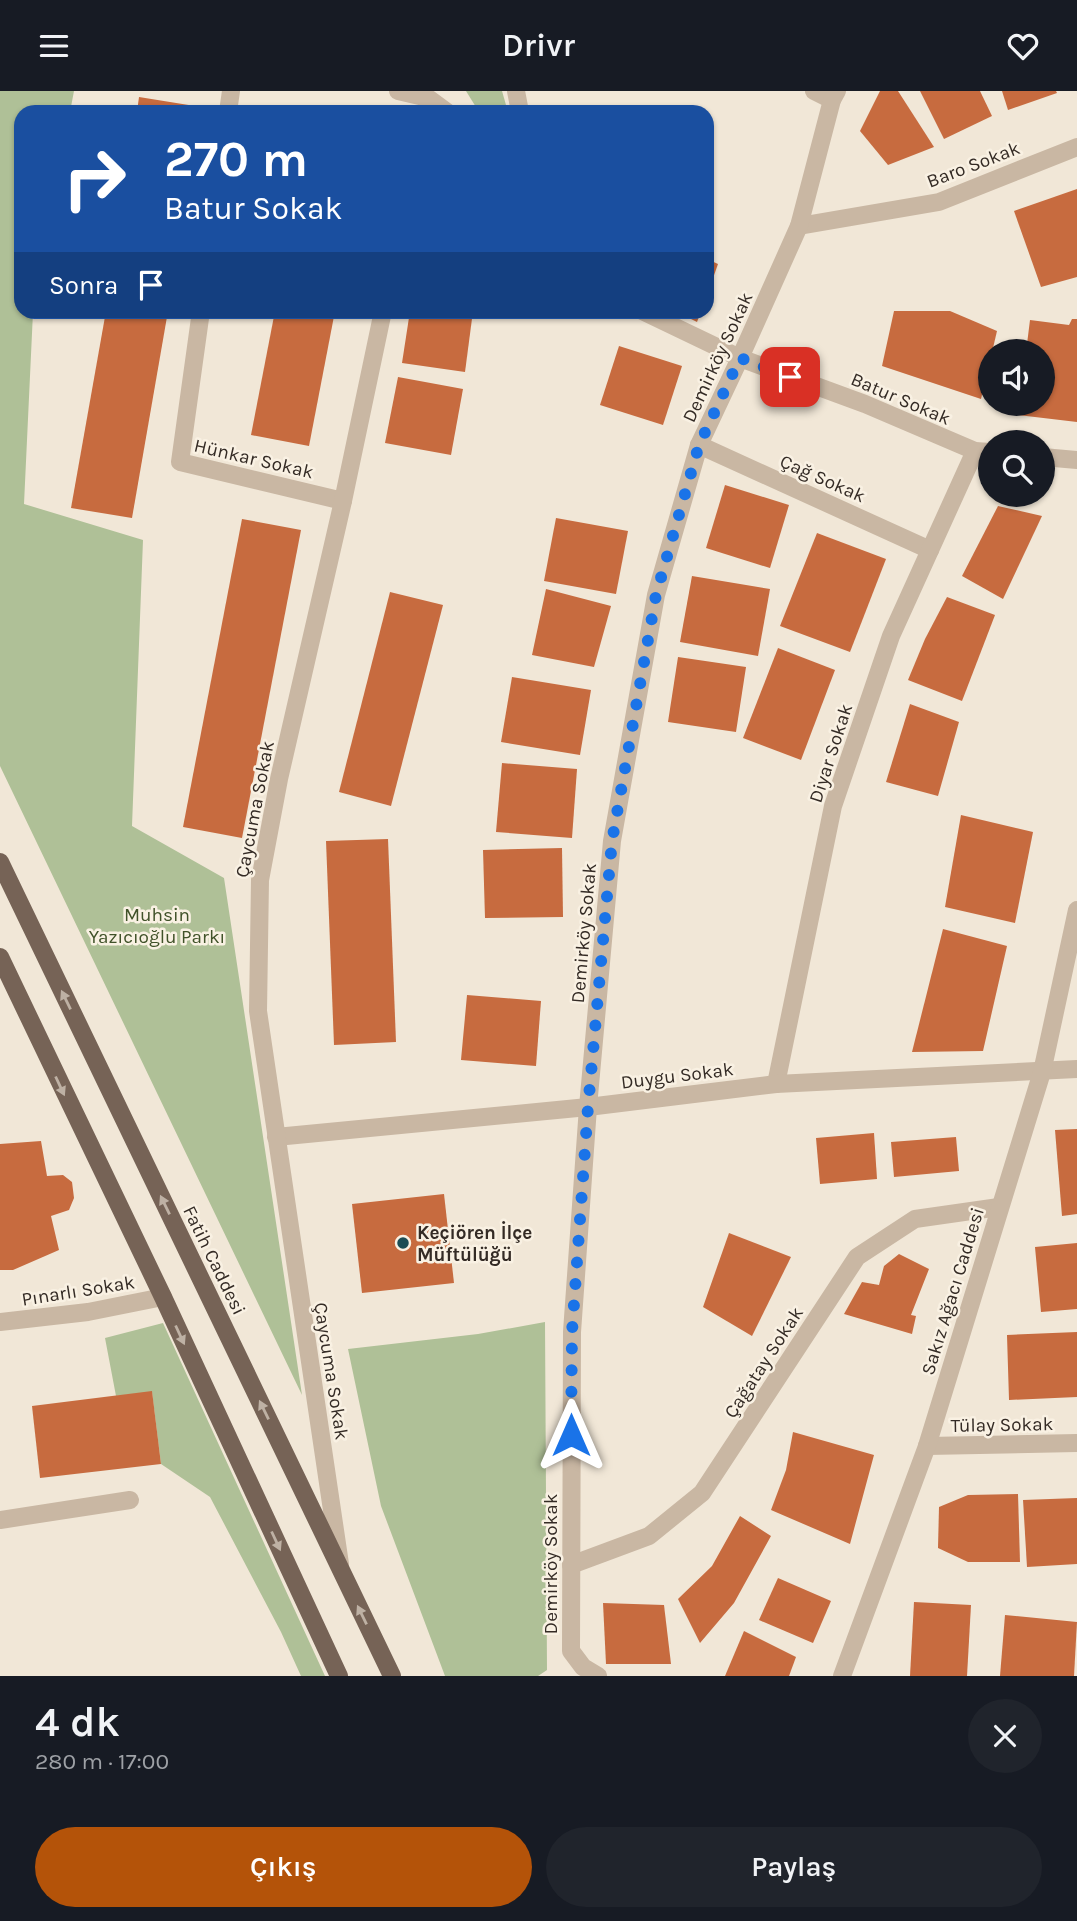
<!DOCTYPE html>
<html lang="tr">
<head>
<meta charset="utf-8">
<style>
	:root { --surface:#171b24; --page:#20242c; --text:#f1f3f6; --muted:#9ea1a6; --accent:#b45309 }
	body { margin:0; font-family:Karla,sans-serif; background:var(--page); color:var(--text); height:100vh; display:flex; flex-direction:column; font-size:26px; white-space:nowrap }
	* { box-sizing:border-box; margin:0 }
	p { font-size:23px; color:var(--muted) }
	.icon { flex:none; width:38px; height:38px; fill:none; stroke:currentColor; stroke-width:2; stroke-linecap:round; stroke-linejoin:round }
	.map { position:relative; height:1585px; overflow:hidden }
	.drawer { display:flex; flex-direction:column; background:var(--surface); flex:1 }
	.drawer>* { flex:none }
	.hud { position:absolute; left:14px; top:14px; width:700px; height:214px; border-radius:21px; box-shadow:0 2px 5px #0004; background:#1a4fa0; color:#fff; overflow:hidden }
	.tools { position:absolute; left:978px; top:248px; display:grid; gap:14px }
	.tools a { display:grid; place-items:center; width:77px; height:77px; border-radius:50%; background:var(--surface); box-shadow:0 2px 5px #0004; font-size:35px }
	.pin { position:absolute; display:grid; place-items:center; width:60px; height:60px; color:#fff; margin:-30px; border-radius:14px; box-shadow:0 4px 10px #0006 }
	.me { position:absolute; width:77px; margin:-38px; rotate:0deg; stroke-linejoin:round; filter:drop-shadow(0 0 5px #0008) }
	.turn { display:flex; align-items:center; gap:24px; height:147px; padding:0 35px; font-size:32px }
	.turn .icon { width:91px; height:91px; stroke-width:2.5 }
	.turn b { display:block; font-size:49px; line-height:60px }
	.then { display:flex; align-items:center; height:66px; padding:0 35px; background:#0003; gap:14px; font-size:26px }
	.round { display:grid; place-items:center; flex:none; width:74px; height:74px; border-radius:37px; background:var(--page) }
	.headline { display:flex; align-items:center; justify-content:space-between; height:119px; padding:0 35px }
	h1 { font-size:42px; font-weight:600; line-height:52px }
	.button { display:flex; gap:14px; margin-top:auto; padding:14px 35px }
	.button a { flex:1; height:80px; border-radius:42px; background:var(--accent); color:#fff; font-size:28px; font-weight:600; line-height:80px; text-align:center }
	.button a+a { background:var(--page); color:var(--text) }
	header { display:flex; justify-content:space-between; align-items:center; height:91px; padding:0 35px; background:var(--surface); font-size:32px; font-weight:600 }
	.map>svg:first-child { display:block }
	.green { fill:#afc097 }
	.building { fill:#c76b3f }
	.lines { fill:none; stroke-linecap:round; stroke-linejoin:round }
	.minor { stroke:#c9b7a3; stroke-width:18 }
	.major { stroke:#766356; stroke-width:18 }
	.oneway { fill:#beb1a4 }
	.route { stroke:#1a73e8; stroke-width:12; stroke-dasharray:0 21.6 }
	.poi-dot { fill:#1b4d55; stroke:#f9f1e3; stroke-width:2.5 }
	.labels { text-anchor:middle; stroke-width:5; stroke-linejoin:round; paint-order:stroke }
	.street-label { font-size:19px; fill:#342b25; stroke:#f9f1e3 }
	.park-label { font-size:19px; fill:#405229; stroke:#f9f1e3 }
	.poi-label { font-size:19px; font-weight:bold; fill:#342b25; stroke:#f9f1e3; text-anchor:start }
</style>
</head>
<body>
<header><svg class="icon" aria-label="menu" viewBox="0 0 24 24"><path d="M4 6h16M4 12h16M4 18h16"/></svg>Drivr<svg class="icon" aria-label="heart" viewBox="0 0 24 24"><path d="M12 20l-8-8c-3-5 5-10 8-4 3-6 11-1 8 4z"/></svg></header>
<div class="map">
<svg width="1077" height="1585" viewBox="0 0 1077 1585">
	<rect width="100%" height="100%" fill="#f1e7d7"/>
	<!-- green -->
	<g class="green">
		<polygon points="0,0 74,0 70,21 21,21 21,220 33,221 24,413 143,449 132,735 224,787 302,1304 0,675"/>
		<polygon points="466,0 502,0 508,21 479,21"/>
		<polygon points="545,1231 547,1579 538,1585 445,1585 381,1415 348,1258 478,1243"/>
		<polygon points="163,1232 325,1585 301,1585 281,1541 210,1406 161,1373 152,1301 116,1305 105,1247"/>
	</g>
	<!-- building -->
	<g class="building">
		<polygon points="880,0 898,0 934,56 888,74 860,40"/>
		<polygon points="920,0 980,0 992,25 944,48"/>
		<polygon points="1002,0 1056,0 1057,2 1008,19"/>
		<polygon points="139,6 201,16 200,21 137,21"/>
		<polygon points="1077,98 1077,186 1041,196 1014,120"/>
		<polygon points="707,168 718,173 707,204"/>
		<polygon points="106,220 168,220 132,427 71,417"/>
		<polygon points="275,220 335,220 309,355 251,344"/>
		<polygon points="410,220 473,220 465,281 402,272"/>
		<polygon points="675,220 701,220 697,231"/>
		<polygon points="894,220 950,220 997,240 981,308 882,275"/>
		<polygon points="1072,228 1077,228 1077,331 1018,324 1019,313 1043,313 1043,261 1026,261 1030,229 1069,234"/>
		<polygon points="619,255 682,275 663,334 600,314"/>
		<polygon points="398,286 463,298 451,364 385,352"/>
		<polygon points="725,394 789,414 770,477 706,457"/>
		<polygon points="998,415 1042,425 1003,508 962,485"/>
		<polygon points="556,427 628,440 616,503 544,490"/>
		<polygon points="242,428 301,439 242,747 183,736"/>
		<polygon points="817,442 886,468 850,561 780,535"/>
		<polygon points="692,485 770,498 758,565 680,551"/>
		<polygon points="546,498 611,515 594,576 532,564"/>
		<polygon points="390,501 443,514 391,715 339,701"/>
		<polygon points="947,506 995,524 962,610 908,589 925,548"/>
		<polygon points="778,557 835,579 801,669 743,647"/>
		<polygon points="678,566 746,576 736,641 668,631"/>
		<polygon points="512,586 591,599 580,664 501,651"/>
		<polygon points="910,613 959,631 938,705 886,691"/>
		<polygon points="502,672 577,678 572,747 496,741"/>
		<polygon points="961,724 1033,741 1015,832 945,816"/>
		<polygon points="388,748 396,951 334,954 326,750"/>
		<polygon points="562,757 563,826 485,827 483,759"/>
		<polygon points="943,838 1007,855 983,960 912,961"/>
		<polygon points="467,904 541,910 536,975 461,969"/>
		<polygon points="1077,1038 1077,1123 1062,1125 1055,1039"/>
		<polygon points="874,1042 877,1088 820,1093 816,1047"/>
		<polygon points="956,1046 959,1080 894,1086 891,1051"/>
		<polygon points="41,1050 47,1085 63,1084 72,1091 74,1107 69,1119 51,1125 59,1159 13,1179 0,1179 0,1053"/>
		<polygon points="444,1103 454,1192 362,1202 352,1113"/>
		<polygon points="729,1142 791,1166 752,1245 703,1216"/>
		<polygon points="1077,1152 1077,1218 1041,1221 1035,1156"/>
		<polygon points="899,1163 929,1178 911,1224 916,1225 912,1243 844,1223 862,1191 879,1194 884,1175"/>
		<polygon points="1077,1241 1077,1306 1009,1309 1007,1244"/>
		<polygon points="152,1300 161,1373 40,1387 32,1315"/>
		<polygon points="793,1341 874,1364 850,1453 771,1419 786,1379"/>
		<polygon points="1018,1403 1020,1471 968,1471 938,1457 939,1416 968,1404"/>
		<polygon points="1077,1407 1077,1473 1027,1476 1023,1409"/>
		<polygon points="740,1425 771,1445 734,1512 700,1552 678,1508 712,1475"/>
		<polygon points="778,1487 831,1510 813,1552 759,1529"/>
		<polygon points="914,1511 971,1514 967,1585 910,1585"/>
		<polygon points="603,1512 664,1514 671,1573 606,1573"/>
		<polygon points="1005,1524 1077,1531 1074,1585 1000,1585"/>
		<polygon points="744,1540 796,1566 789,1585 725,1585"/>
	</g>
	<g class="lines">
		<!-- minor -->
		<g class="minor">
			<polyline points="398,0 428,7 447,21"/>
			<polyline points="516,0 520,21"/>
			<polyline points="814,0 832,9"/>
			<polyline points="228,21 231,0"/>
			<polyline points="799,135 939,111 1077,56"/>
			<polyline points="201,220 180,371 343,410"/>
			<polyline points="642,220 740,267 865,313 975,360 990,361"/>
			<polyline points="699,354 930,459"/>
			<polyline points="1043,366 1077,369"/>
			<polyline points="776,993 833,715 891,545 975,360"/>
			<polyline points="276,1046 588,1016 776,993 1077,978"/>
			<polyline points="0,1231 88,1221 163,1206"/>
			<polyline points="927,1355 1077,1352"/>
			<polyline points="0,1429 130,1409"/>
			<polyline points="340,1473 258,920 260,789 279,688 343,410 383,220"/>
			<polyline points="571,1474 649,1445 702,1402 857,1166 915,1128 999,1116"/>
			<polyline points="598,1585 583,1576 571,1560 572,1241 588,1016 612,750 656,504 699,354 740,267 799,135 832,9 837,0"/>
			<polyline points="842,1585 927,1355 1042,981 1077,819"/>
		</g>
		<!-- major -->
		<g class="major">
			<polyline points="0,771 392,1585"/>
			<polyline points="0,866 163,1206 339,1585"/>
		</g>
	</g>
	<!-- one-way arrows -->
	<defs><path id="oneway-solid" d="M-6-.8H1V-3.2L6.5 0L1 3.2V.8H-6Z" transform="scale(1.75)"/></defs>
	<g class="oneway">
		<use href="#oneway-solid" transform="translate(66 909) rotate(-116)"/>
		<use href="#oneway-solid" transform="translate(60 995) rotate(65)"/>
		<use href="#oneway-solid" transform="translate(165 1114) rotate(-116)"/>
		<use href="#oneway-solid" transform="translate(180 1244) rotate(65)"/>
		<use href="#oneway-solid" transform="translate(264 1319) rotate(-116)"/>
		<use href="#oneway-solid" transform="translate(276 1450) rotate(65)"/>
		<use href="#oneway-solid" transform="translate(362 1524) rotate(-116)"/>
	</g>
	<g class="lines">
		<!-- route -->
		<polyline class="route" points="571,1344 572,1241 588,1016 612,750 656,504 699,354 740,267 790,286"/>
	</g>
	<!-- markers -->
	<circle class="poi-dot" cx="403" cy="1152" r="7"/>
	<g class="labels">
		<!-- street labels -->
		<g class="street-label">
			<text transform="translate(973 73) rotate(-21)" y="7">Baro Sokak</text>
			<text transform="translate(717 266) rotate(-65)" y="7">Demirköy Sokak</text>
			<text transform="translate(901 307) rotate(23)" y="7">Batur Sokak</text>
			<text transform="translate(254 367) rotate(13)" y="7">Hünkar Sokak</text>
			<text transform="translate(823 387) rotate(24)" y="7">Çağ Sokak</text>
			<text transform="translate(830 662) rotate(-72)" y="7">Diyar Sokak</text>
			<text transform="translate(254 718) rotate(-79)" y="7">Çaycuma Sokak</text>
			<text transform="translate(583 842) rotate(-85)" y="7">Demirköy Sokak</text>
			<text transform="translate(677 984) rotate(-7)" y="7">Duygu Sokak</text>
			<text transform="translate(215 1169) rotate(64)" y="7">Fatih Caddesi</text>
			<text transform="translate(78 1199) rotate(-9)" y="7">Pınarlı Sokak</text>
			<text transform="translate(952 1200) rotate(-73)" y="7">Sakız Ağacı Caddesi</text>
			<text transform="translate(763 1271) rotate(-57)" y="7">Çağatay Sokak</text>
			<text transform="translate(332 1280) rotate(81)" y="7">Çaycuma Sokak</text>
			<text transform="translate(1002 1333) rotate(-1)" y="7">Tülay Sokak</text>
			<text transform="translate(550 1473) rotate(-90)" y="7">Demirköy Sokak</text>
		</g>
		<!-- park labels -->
		<g class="park-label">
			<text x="157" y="830">Muhsin<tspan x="157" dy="22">Yazıcıoğlu Parkı</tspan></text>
		</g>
		<!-- poi labels -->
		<g class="poi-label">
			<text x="417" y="1148">Keçiören İlçe<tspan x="417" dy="22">Müftülüğü</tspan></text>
		</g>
	</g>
</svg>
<div class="tools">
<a><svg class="icon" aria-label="sound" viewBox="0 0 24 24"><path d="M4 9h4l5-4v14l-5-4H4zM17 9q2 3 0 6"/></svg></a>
<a><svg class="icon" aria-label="search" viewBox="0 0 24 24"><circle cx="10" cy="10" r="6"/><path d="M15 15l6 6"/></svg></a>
</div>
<div class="pin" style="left:790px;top:286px;background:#d93025"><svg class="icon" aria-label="arrive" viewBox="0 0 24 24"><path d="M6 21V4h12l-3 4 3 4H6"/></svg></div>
<svg class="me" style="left:571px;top:1344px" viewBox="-20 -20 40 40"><path d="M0-17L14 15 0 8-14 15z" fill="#1a73e8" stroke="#fff" stroke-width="4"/></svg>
<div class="hud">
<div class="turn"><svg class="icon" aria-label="right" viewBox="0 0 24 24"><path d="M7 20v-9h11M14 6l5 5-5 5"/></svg><div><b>270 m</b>Batur Sokak</div></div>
<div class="then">Sonra<svg class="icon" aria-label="arrive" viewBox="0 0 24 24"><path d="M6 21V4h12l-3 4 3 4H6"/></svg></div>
</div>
</div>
<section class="drawer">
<div class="headline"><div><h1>4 dk</h1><p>280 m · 17:00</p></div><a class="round"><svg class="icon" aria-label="close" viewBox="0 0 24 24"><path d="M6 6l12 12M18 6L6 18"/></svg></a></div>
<div class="button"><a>Çıkış</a><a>Paylaş</a></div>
</section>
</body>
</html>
